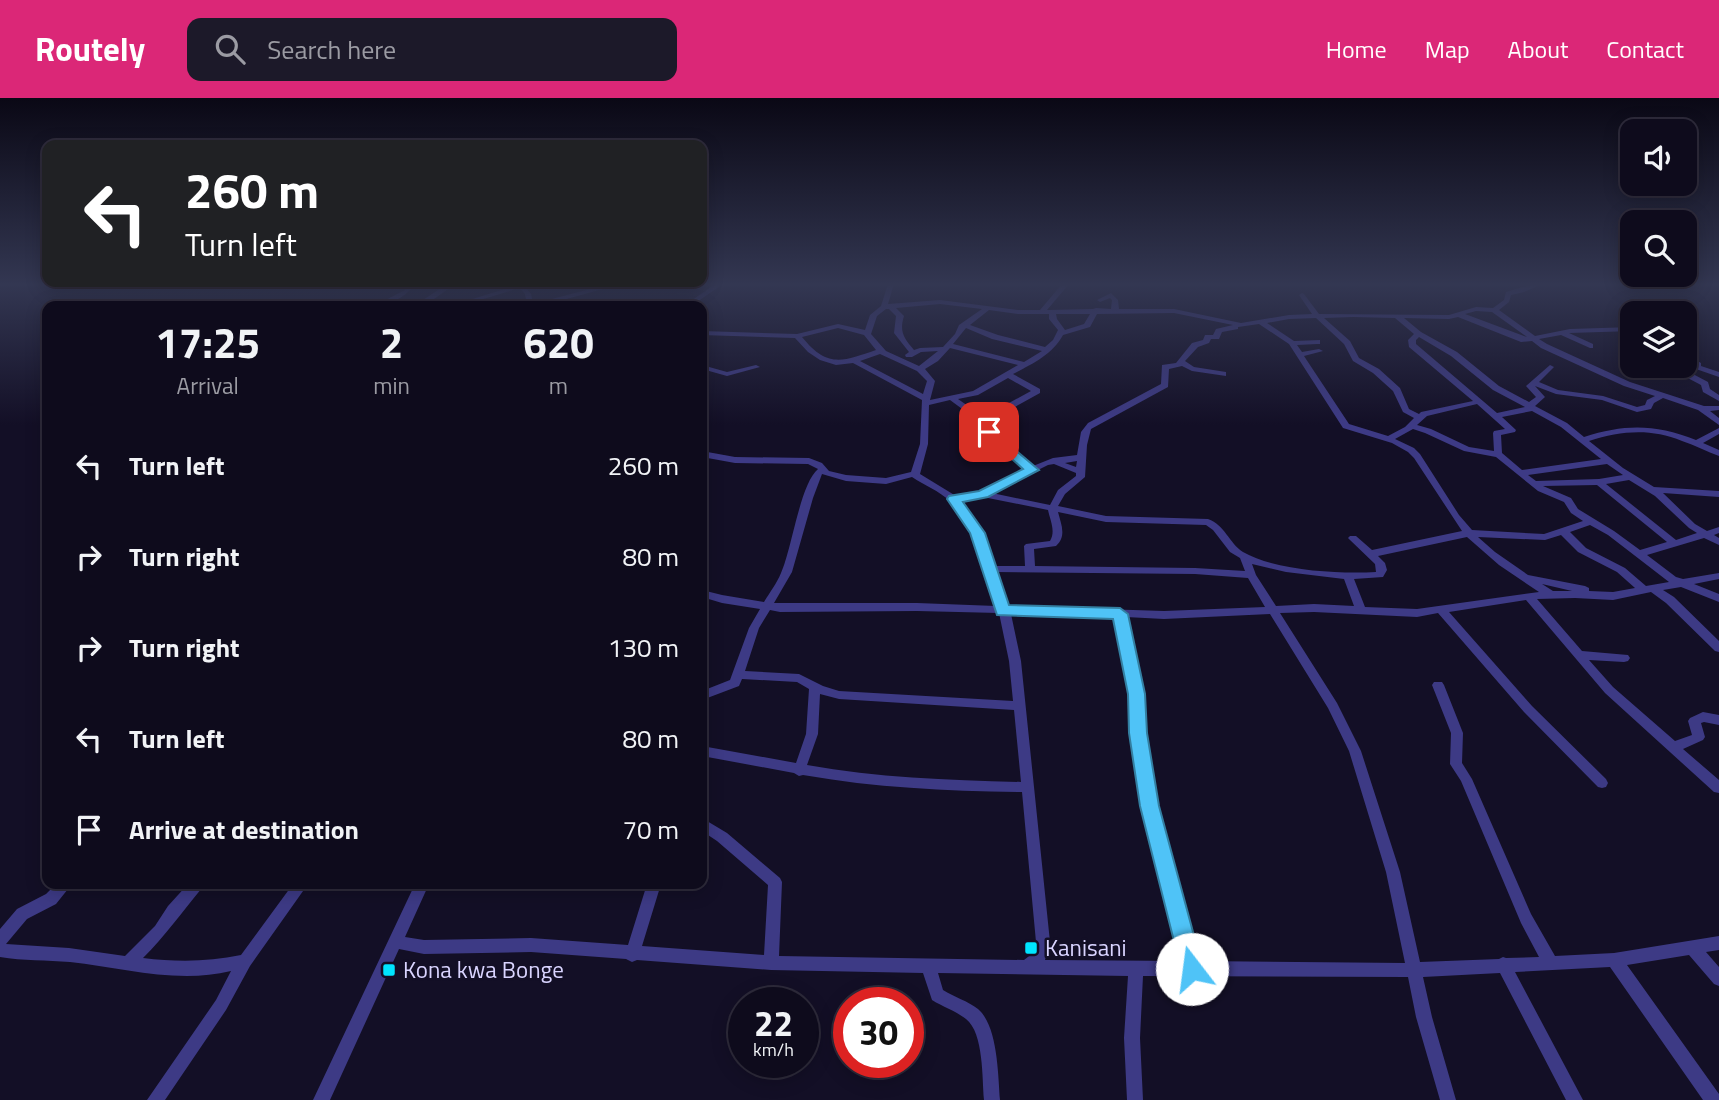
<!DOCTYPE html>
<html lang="en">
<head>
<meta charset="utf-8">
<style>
	:root { --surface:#0e0b1c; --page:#1c1929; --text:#f1f3f6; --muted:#9b9ba3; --line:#2e2b3b; --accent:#db2777 }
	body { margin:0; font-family:"Titillium Web",sans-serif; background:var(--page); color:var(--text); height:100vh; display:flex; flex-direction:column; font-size:26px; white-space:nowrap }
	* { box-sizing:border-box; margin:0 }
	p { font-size:23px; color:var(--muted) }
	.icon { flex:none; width:38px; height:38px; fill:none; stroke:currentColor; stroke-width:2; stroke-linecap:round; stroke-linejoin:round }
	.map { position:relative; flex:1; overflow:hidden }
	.details { position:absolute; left:42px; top:203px; width:665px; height:588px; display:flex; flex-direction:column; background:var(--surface); border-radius:14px; box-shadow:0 4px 18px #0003,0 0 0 2px var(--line) }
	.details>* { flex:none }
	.top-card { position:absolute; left:42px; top:42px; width:665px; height:147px; border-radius:14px; box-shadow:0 4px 18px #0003,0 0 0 2px var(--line); background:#202124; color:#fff; overflow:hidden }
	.tools { position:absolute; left:1620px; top:21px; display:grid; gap:14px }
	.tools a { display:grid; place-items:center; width:77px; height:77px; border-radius:14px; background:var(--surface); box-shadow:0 4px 18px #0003,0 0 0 2px var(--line); font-size:35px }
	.speed { position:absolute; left:728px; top:889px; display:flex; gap:14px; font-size:35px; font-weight:700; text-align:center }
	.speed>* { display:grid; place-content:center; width:91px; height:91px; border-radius:50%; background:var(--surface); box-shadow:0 4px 18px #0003,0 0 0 2px var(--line); line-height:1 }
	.speed small { font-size:18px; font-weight:400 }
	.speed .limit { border:10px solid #d22; background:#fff; color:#111 }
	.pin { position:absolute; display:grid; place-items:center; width:60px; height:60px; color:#fff; margin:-30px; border-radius:14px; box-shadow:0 4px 10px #0006 }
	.me { position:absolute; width:77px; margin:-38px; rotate:345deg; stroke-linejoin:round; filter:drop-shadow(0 0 5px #0008) }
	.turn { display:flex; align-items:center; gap:24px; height:147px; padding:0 28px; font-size:32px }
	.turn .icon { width:91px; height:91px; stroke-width:2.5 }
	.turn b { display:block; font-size:49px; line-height:60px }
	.eta { display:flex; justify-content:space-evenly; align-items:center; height:119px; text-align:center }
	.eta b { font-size:42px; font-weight:700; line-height:49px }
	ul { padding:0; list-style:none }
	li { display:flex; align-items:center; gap:21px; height:91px; padding:0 28px }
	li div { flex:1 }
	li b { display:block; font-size:26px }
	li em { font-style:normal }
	header { display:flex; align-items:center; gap:42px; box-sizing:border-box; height:98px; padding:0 35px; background:var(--accent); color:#fff }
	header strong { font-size:33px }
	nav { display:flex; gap:38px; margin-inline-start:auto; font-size:24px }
	.search { width:490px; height:63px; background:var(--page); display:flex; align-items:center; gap:18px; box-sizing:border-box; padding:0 24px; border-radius:14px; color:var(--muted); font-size:26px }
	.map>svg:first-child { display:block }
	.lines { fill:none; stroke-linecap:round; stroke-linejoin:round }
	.street { fill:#3d3a85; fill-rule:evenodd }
	.route { fill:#4fc3f7; stroke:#337fa1; stroke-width:2 }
	.poi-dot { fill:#00e5ff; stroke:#130f26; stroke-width:2.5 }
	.labels { text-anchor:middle; stroke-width:5; stroke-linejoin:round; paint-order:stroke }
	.near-poi-label { font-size:23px; fill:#d9d4ff; stroke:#130f26; text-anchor:start }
</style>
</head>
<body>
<header>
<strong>Routely</strong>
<div class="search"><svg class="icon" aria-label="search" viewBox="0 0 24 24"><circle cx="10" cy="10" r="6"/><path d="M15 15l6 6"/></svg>Search here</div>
<nav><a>Home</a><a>Map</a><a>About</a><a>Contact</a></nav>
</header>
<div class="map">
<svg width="1719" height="1002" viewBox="0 0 1719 1002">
	<rect width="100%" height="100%" fill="#130f26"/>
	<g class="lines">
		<!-- street -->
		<g class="street">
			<path d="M 408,186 L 415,186 C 407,198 388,209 374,208 L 405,192 Z"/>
			<polygon points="447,186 455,186 434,201 443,208 435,208 429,204 423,208 416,208 426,200"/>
			<polygon points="510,186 517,186 513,192 460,208 450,208 508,190"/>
			<polygon points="609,186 621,186 541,208 527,208 525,196 519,189 524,188 531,196 533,206"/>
			<polygon points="715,186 723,186 691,208 684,208"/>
			<path d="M 888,186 L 894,186 L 888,206 L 940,202 L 1018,212 L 1040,212 L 1062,186 L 1069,186 L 1047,212 L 1093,211 L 1096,210 L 1111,211 L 1112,202 L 1110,200 L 1100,204 L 1097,202 L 1111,195 L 1118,202 L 1119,211 L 1174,211 L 1241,225 L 1289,217 L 1312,216 L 1299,197 L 1302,195 L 1304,196 L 1319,216 L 1449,217 L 1476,209 L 1493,210 L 1504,202 L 1506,194 C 1518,191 1530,186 1542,186 L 1524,194 L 1511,197 L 1509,204 L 1499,212 L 1535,238 L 1570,231 L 1633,229 L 1633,233 L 1569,235 L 1593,246 L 1593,250 L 1590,250 L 1561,237 L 1539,241 L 1547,246 L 1630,284 L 1704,308 L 1719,308 L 1719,312 L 1710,313 L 1719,320 L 1719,327 L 1698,312 L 1663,300 L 1654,305 L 1651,311 L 1637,314 L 1602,302 L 1556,296 L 1535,288 L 1545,299 L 1535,308 L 1567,325 L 1584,339 C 1625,326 1655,326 1696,342 L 1719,330 L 1719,336 L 1703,345 L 1719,352 L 1719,358 C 1707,354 1695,347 1682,343 C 1650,330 1621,333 1589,343 L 1623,370 L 1654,389 L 1719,393 L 1719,399 L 1663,395 L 1695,426 L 1707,433 L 1719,429 L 1719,435 L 1714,437 L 1719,440 L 1719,447 L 1704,440 L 1647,457 L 1676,479 L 1683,481 L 1719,475 L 1719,481 L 1694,486 L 1719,496 L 1719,504 L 1681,489 L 1663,492 L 1674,499 L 1719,543 L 1719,554 L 1715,553 L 1666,505 L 1651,494 L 1613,502 L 1575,500 L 1537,501 L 1582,553 L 1628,557 L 1630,560 L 1628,563 L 1624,564 L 1589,562 L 1613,589 L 1675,643 L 1692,637 L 1688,623 L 1690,620 L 1703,614 L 1719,617 L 1719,627 L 1704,624 L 1701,625 L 1705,639 L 1703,642 L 1683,651 L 1719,682 L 1719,695 L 1714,694 L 1605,595 L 1526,502 L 1449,514 L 1532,608 L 1606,681 L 1608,685 L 1606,689 L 1602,690 L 1598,689 L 1524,614 L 1438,515 L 1417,519 L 1314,514 L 1280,515 L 1337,605 L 1361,653 L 1400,774 L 1420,864 L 1499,861 L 1503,859 L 1506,860 L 1539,859 L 1521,825 L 1461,683 L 1450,666 L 1451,635 L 1432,587 L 1434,584 L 1442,584 L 1444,587 L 1463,635 L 1462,665 L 1472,681 L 1531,816 L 1555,858 L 1614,855 L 1719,838 L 1719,852 L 1706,854 L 1719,869 L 1719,888 L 1714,886 L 1689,857 L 1627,867 L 1719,996 L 1719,1002 L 1703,1002 L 1610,869 L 1515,874 L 1583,1002 L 1566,1002 L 1500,875 L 1423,879 L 1432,919 L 1456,1002 L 1440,1002 L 1416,919 L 1408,879 L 1143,878 L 1140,940 L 1143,1002 L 1127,1002 L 1124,940 L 1128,878 L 938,875 L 943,892 C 954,899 968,903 978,911 C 998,928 998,977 1000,1002 L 984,1002 C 982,981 984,935 966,921 C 956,913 943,909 932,902 L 923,875 L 771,872 L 637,862 L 632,864 L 626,861 L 531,854 L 424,856 L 399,851 L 330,1002 L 313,1002 L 415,786 L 429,786 L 405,839 L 424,842 L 531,840 L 628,847 L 647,786 L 661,786 L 642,848 L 764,857 L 768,787 L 717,743 L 702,733 L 702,720 L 727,735 L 780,780 L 782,784 L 779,858 L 1024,862 L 1033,855 L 1036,844 L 1022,694 C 947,693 877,690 803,677 L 799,678 L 794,675 L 702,658 L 702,648 L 796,665 L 806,636 L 809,591 L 797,584 L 742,581 L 739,588 L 702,602 L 702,593 L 730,582 L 749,530 L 760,511 L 722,505 L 702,499 L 702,492 L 722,497 L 764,504 C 770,494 777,485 781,475 C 792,451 800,386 818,371 L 808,366 L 735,365 L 702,359 L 702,353 L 735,359 L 809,360 L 822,365 L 829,373 L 846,377 L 886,380 L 911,374 L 920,346 L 922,302 L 853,265 L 836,267 L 820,262 L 808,254 L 795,240 L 702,237 L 702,233 L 797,236 L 838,226 L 865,232 L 870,217 L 881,208 ZM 940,206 L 982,211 L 959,227 L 955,236 L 943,249 L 920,250 L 914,252 C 904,240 899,234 904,218 L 896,210 ZM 886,211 L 889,211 L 896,218 L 894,235 L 909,254 L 905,257 L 906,259 L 912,259 L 921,254 L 938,253 L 919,268 L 886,253 L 871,236 L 877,218 ZM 989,212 L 1018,216 L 1049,216 L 1049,221 L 1058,232 L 1053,242 L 1045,249 L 998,237 L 970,227 ZM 1476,213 L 1492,214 L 1527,239 L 1465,216 ZM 1174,215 L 1233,227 L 1216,231 L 1213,237 L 1205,237 L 1203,242 L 1192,245 L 1176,265 L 1162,267 L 1161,286 L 1088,325 L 1081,334 L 1077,357 L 1053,360 L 1033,368 L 992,332 L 983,320 L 993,321 L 1040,295 L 1040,291 L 1013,276 C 1032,266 1052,257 1063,237 L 1090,229 L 1097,216 ZM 1056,216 L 1090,216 L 1084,226 L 1065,232 L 1057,221 ZM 1353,219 L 1395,220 L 1414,236 L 1408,242 L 1409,249 L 1473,303 L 1421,314 L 1419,316 L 1409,311 L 1400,290 L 1379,271 L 1359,260 L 1350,243 L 1324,220 ZM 1458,219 L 1521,244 L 1532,243 L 1541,250 L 1624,288 L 1655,298 L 1647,302 L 1645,307 L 1637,309 L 1603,298 L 1558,292 L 1539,284 L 1554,269 L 1550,267 L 1526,288 L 1536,299 L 1529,304 L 1499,288 L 1457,254 L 1421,234 L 1404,220 L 1449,221 ZM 1316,220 L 1344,246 L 1353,263 L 1373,275 L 1393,293 L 1403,314 L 1414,320 L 1405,329 L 1388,338 L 1349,326 L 1304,258 L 1323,253 L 1319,251 L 1302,254 L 1297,247 L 1317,246 L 1320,246 L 1320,242 L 1294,243 L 1267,225 L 1289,221 ZM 1259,226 L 1289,246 L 1343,330 L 1392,345 L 1408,354 L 1414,360 L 1462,433 L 1372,452 L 1356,438 L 1350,438 L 1348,440 L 1350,442 L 1375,466 L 1376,474 C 1339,476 1276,473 1243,454 C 1229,445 1225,427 1208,421 L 1106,418 L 1058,408 L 1065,396 L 1085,379 L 1087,347 L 1091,331 L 1168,289 L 1169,271 L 1182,268 L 1192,273 L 1226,278 L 1226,274 L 1194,269 L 1185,263 L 1198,249 L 1209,245 L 1211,241 L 1219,241 L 1222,234 L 1238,231 L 1238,229 ZM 838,230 L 864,237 L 876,252 C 843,263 828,271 802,239 ZM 966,230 L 992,241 L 1042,253 L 1024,264 L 953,246 ZM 1419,239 L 1451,258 L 1493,292 L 1525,309 L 1497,315 L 1416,246 L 1416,242 ZM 950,250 L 1018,267 L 973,293 L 930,302 L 935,283 L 925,271 L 938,263 ZM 880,256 L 917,273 L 927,283 L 923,296 L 860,263 ZM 1008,280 L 1031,293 L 989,316 L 978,315 L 958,301 L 978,297 ZM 950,302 L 973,319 L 986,336 L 1026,371 L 981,394 L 956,398 L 920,376 L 928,346 L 929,307 ZM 1477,306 L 1505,331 L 1494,333 L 1493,335 L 1494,353 L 1469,349 L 1431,331 L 1417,327 L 1427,318 ZM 1532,313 L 1561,329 L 1601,361 L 1522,372 L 1502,355 L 1501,337 L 1515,334 L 1516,332 L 1502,319 ZM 1413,331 L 1425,335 L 1464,353 L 1496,359 L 1538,393 L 1564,404 L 1571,415 L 1583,423 L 1544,436 L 1472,432 L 1459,417 L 1420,356 L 1414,350 L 1395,341 ZM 1077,363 L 1076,369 L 1065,365 ZM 1054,366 L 1076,375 L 1076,378 L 1058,392 L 1050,407 L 992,395 L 1048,367 ZM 1607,366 L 1623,377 L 1599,381 L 1536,383 L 1528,377 ZM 822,376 L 846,383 L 886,386 L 912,379 C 924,387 939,393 950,403 C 976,424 984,477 996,508 L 917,505 L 774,505 L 792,474 L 813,400 ZM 1629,382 L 1655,398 L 1689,430 L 1697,435 L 1676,442 L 1606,386 ZM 1597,387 L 1667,444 L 1640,452 L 1614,433 L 1578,411 L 1571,400 L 1543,388 ZM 983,399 L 1048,412 C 1050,422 1056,433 1050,443 L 1026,446 L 1024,448 L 1025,468 L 993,468 C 988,444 976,421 960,403 ZM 1058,414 L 1106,424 L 1206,427 L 1213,432 L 1230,454 L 1240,460 L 1245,473 L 1195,470 L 1035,468 L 1034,451 L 1056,448 C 1067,438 1061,426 1058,414 ZM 1590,427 L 1608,437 L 1669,484 L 1646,488 L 1625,470 L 1586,450 L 1570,434 ZM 1561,437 L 1578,454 L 1617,474 L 1635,490 L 1613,494 L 1589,493 L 1589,490 L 1585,488 L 1528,477 L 1495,454 L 1478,439 L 1545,442 ZM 1467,439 L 1499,467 L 1539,494 L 1417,511 L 1365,509 L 1354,481 L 1383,479 L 1387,472 L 1385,465 L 1378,458 ZM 1252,466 L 1286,474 L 1344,481 L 1354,508 L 1314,506 L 1276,508 L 1256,477 ZM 995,474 L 1195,476 L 1248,480 L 1265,509 L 1164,513 L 1006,508 ZM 1542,486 L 1572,493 L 1553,493 ZM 770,512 L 780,514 L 917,513 L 999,515 L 1009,563 L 1013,603 L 839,593 L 823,588 L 799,576 L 745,573 L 759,530 ZM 1011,516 L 1115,519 L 1131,596 L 1132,635 L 1143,708 L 1183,863 L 1045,862 L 1050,844 L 1021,563 ZM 1270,516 L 1328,610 L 1349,653 L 1386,774 L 1405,865 L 1197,863 L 1155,708 L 1144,635 L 1143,596 L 1126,519 L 1164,521 ZM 820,596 L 839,601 L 1014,612 L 1021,684 C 949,682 878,680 807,667 L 818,636 Z"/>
			<polygon points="1685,256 1701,265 1701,268 1719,274 1719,279 1696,271 1691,275 1708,284 1710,291 1719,297 1719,303 1703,294 1701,287 1682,277 1682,273 1690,269 1688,267 1690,265 1685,262"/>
			<polygon points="702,267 727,274 756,267 760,269 727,278 702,271"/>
			<path d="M 56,786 L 72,786 L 56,806 L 27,821 L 6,846 L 69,850 L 125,858 L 155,828 L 168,808 L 188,786 L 204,786 L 202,790 C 182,814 165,838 143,860 C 176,864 208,864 241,857 L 293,786 L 308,786 L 250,868 L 226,912 L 165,1002 L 147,1002 L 216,902 L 231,873 C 178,886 123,870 70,864 C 47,862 23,863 0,859 L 0,831 L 17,811 L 46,796 Z"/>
		</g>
	</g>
	<!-- sky -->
	<linearGradient id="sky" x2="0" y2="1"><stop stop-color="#0a0815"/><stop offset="0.57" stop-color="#333752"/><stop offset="1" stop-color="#333752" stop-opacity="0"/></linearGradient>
	<rect width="1719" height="327" fill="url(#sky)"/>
	<!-- route -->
	<polygon class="route" points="989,330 1039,372 988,399 963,404 985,435 1009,507 1120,510 1128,516 1145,596 1147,635 1159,708 1203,871 1200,879 1192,882 1184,879 1181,871 1140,708 1129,635 1128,596 1113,521 997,517 970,435 947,401 949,398 979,393 1023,371 984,336 982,334"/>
	<!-- markers -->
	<g class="poi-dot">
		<rect x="1024" y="843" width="14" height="14" rx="3.5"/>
		<rect x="382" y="865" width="14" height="14" rx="3.5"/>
	</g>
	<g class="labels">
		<!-- near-poi labels -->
		<g class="near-poi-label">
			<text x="1045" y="858">Kanisani</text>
			<text x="403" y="880">Kona kwa Bonge</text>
		</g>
	</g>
</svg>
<div class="tools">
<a><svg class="icon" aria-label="sound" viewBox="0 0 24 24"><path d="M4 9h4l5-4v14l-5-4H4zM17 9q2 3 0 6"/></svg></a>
<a><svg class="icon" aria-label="search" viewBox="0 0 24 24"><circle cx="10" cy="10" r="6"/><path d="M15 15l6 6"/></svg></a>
<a><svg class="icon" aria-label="layers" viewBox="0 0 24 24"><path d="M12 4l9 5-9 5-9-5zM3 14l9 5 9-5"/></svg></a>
</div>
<div class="speed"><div>22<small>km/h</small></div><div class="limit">30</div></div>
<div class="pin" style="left:989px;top:334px;background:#d93025"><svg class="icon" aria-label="arrive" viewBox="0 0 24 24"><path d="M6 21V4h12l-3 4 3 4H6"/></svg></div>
<svg class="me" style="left:1192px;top:871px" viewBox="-20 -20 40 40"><circle r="19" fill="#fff"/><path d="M0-13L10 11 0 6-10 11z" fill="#4fc3f7"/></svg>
<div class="top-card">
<div class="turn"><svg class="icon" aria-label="left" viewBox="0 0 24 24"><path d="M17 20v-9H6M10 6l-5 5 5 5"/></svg><div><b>260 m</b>Turn left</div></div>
</div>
<section class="details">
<div class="eta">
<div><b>17:25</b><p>Arrival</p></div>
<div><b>2</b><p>min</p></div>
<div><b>620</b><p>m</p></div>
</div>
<ul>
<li><svg class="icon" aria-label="left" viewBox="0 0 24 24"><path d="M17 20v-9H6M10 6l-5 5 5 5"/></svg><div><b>Turn left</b></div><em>260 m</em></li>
<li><svg class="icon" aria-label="right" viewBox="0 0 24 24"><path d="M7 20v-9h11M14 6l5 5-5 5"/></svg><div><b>Turn right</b></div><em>80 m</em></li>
<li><svg class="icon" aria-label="right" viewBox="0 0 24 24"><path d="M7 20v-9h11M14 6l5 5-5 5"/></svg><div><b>Turn right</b></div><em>130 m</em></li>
<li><svg class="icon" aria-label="left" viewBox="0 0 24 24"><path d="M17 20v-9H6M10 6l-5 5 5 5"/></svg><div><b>Turn left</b></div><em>80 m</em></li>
<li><svg class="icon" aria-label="arrive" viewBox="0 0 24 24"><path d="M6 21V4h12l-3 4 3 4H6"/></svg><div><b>Arrive at destination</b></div><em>70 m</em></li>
</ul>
</section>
</div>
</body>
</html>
